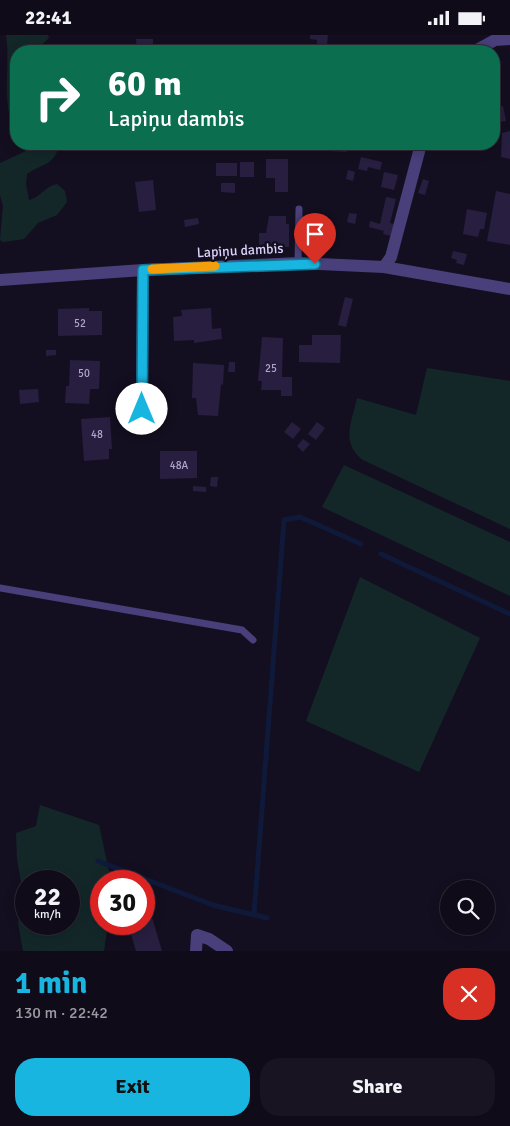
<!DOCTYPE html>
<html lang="en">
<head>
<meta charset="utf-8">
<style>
	:root { --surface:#0f0b18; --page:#181421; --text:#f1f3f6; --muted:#9b9ba2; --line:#2f2b37; --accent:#19b5e1 }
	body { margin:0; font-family:Signika,sans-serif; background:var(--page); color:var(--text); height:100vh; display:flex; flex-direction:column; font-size:19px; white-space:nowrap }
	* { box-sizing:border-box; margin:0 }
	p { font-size:16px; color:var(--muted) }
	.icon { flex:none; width:28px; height:28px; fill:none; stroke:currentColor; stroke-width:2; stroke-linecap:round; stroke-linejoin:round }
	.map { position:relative; height:916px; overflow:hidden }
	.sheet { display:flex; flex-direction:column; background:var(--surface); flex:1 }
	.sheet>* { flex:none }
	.top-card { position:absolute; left:10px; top:10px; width:490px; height:105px; border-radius:20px; box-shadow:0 2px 12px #0003,0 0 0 1px var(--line); background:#0b6e4f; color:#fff; overflow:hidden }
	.fabs { position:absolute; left:440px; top:845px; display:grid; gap:10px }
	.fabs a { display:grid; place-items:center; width:55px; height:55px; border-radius:50%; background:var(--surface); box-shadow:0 2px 12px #0003,0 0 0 1px var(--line); font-size:25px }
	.speed { position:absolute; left:15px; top:835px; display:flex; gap:10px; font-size:25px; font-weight:700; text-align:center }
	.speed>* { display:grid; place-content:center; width:65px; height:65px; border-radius:50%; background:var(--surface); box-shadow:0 2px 12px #0003,0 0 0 1px var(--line); line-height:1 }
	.speed small { font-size:12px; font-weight:400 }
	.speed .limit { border:8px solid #d22; background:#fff; color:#111 }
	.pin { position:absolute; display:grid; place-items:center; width:42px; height:42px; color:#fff; margin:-51px -21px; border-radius:50% 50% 50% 0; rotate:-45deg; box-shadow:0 0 5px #0007 }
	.pin .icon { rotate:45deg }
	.me { position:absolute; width:55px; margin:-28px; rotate:0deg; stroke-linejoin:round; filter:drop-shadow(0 0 4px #0008) }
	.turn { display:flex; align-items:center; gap:18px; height:105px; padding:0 15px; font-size:22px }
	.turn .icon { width:65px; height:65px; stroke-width:2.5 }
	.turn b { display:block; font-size:35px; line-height:42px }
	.round { display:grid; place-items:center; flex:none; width:52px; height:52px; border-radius:20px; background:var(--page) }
	.head { display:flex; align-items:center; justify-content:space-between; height:85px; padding:0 15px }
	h1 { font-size:30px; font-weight:700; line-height:38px; color:var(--accent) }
	.cta { display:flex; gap:10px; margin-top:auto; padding:10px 15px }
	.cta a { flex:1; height:58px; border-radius:20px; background:var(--accent); color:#111; font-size:20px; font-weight:700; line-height:58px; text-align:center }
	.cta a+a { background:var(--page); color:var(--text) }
	.status { display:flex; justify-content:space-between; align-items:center; height:35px; padding:0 25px; background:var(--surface); direction:ltr }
	.status svg { height:14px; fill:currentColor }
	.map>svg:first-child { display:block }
	.green { fill:#132729; fill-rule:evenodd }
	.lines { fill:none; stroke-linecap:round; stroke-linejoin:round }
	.stream { stroke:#0f193a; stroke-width:5 }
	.building { fill:#281e3f }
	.service { stroke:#493f7a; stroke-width:7 }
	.minor { stroke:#493f7a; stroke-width:12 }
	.route-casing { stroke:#107692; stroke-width:12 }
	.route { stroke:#19b5e1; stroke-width:9 }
	.slow { stroke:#f59e0b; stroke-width:9 }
	.labels { text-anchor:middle; stroke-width:5; stroke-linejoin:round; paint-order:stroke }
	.number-label { font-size:11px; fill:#afa6cb }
	.street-label { font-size:14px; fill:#dcd3fa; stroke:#140f20 }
</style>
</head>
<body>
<div class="status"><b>22:41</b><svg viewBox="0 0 49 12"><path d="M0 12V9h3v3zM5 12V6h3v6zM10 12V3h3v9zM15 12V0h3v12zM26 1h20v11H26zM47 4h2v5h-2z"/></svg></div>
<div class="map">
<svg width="510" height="916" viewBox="0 0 510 916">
	<rect width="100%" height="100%" fill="#140f20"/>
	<!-- green -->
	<g class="green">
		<path d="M 6,0 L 48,0 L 49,3 L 35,16 L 16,16 L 16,92 C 0,75 11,27 6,0 Z"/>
		<path d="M 29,109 L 60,109 C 53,132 44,127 27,139 L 26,149 L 29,165 C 40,163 45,151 57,149 L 65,156 L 67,167 L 57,180 L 38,188 L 24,204 L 3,207 L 0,205 L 3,171 L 0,160 L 0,128 L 26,116 Z"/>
		<path d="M 427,333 L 510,346 L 510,494 L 363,425 C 340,408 352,387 357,363 L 416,380 Z"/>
		<polygon points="344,430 510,507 510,561 322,472"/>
		<polygon points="360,542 480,603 419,737 306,686"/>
		<path d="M 40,770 L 99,790 L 111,846 L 101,846 L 101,889 L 108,889 L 104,916 L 23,916 L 18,888 L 23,859 L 17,824 L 16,798 L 36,791 ZM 26,846 L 69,846 L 69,889 L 26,889 Z"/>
	</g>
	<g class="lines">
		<!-- stream -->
		<g class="stream">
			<polyline points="381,519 510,579"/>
			<polyline points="98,826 213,870 267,883"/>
			<polyline points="254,879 284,485 300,482 361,509"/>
		</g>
	</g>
	<!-- building -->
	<g class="building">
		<polygon points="310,0 328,0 327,10 317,9 317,5 310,4"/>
		<polygon points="136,4 153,4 153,16 137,16"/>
		<polygon points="503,71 506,86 499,87 496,72"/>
		<polygon points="510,96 510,124 501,122 502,98"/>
		<polygon points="327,109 348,110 347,117 326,116"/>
		<polygon points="361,122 382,127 380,135 368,132 367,136 358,134"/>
		<polygon points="266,124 288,124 288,157 275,157 275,143 266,143"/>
		<rect x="240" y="127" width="14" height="15"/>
		<rect x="216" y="128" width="21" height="13"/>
		<polygon points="348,135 355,137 353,146 346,144"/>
		<polygon points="384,137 398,140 394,155 381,152"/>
		<polygon points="423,144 429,146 425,160 418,158"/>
		<polygon points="153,145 156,175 139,177 135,147"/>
		<polygon points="221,148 235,148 235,158 221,157"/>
		<polygon points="496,156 510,159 510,210 487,206"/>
		<polygon points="386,162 396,164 390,188 394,189 391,201 383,199 384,196 369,192 370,186 380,189"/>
		<polygon points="467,174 487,178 484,194 480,194 478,202 463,199"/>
		<polygon points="349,178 357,179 355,189 347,187"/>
		<polygon points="269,181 286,181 286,189 289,189 289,212 259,212 259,198 266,198"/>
		<polygon points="198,183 199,189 185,192 184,185"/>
		<polygon points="453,216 467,219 464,230 456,228 457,225 451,223"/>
		<polygon points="345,262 353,264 346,292 338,290"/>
		<polygon points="89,273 89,276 102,276 102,300 58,301 58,274"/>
		<polygon points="211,273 212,294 221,293 222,304 194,308 194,305 174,306 173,282 182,281 181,275"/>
		<polygon points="312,300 341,300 340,328 299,327 299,310 312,310"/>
		<polygon points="262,302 283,303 282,342 292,342 292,361 281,361 281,355 261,355 262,346 258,346"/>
		<polygon points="46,315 56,315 56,320 46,321"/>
		<polygon points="70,325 100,326 99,354 90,354 89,369 65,368 66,351 69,351"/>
		<polygon points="229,327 235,327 235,337 228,337"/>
		<polygon points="193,328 224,330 223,350 221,349 218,381 198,380 196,363 192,363"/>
		<polygon points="38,354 39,367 20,369 19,355"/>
		<polygon points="110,382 112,414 109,414 109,424 84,426 81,384"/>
		<polygon points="292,387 301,394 293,404 284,397"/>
		<polygon points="317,387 325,393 316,405 308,399"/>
		<polygon points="303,404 310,409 303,417 297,411"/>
		<polygon points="160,416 197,416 197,443 160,444"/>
		<polygon points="211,442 218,442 217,452 210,451"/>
		<polygon points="193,451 206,452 206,457 193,456"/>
		<polygon points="144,859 145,859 162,916 136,916 128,889 144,889"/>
	</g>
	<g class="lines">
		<!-- service -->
		<g class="service">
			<polyline points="298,228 299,174"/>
			<polyline points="0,553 242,595 253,605"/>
		</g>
		<!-- minor -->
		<g class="minor">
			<polyline points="475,16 495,5 510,4"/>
			<polyline points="384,232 391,222 421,109"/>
			<polyline points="0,245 143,235 298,228 384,232 510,254"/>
			<polyline points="142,374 143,235"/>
			<polyline points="196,916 197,900 209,904 227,916"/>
		</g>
	</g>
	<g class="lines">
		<defs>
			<polyline id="route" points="142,374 143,235 315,229"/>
		</defs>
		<!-- route casing -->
		<use href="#route" class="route-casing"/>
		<!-- route -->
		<use href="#route" class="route"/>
		<!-- slow -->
		<polyline class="slow" points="152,234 215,231"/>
	</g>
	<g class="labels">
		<!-- number labels -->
		<g class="number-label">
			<text x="80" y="292">52</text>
			<text x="271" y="337">25</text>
			<text x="84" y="342">50</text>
			<text x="97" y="403">48</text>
			<text x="179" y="434">48A</text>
		</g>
		<!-- street labels -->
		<g class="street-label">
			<text transform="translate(240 215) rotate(-3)" y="5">Lapiņu dambis</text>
		</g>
	</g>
</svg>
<div class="fabs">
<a><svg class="icon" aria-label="search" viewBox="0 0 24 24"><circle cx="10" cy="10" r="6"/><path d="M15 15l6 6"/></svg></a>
</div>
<div class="speed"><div>22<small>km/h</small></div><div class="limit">30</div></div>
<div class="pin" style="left:315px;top:229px;background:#d93025"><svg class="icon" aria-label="arrive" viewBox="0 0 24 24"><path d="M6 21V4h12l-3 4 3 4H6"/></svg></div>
<svg class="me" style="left:142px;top:374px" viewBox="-20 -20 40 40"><circle r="19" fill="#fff"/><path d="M0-13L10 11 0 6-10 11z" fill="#19b5e1"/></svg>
<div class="top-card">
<div class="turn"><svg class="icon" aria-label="right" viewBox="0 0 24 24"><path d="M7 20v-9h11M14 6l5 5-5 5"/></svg><div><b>60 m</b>Lapiņu dambis</div></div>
</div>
</div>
<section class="sheet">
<div class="head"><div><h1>1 min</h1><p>130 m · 22:42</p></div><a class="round" style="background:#d93025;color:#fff"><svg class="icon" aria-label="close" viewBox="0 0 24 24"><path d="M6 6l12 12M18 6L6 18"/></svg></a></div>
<div class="cta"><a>Exit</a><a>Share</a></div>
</section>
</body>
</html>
